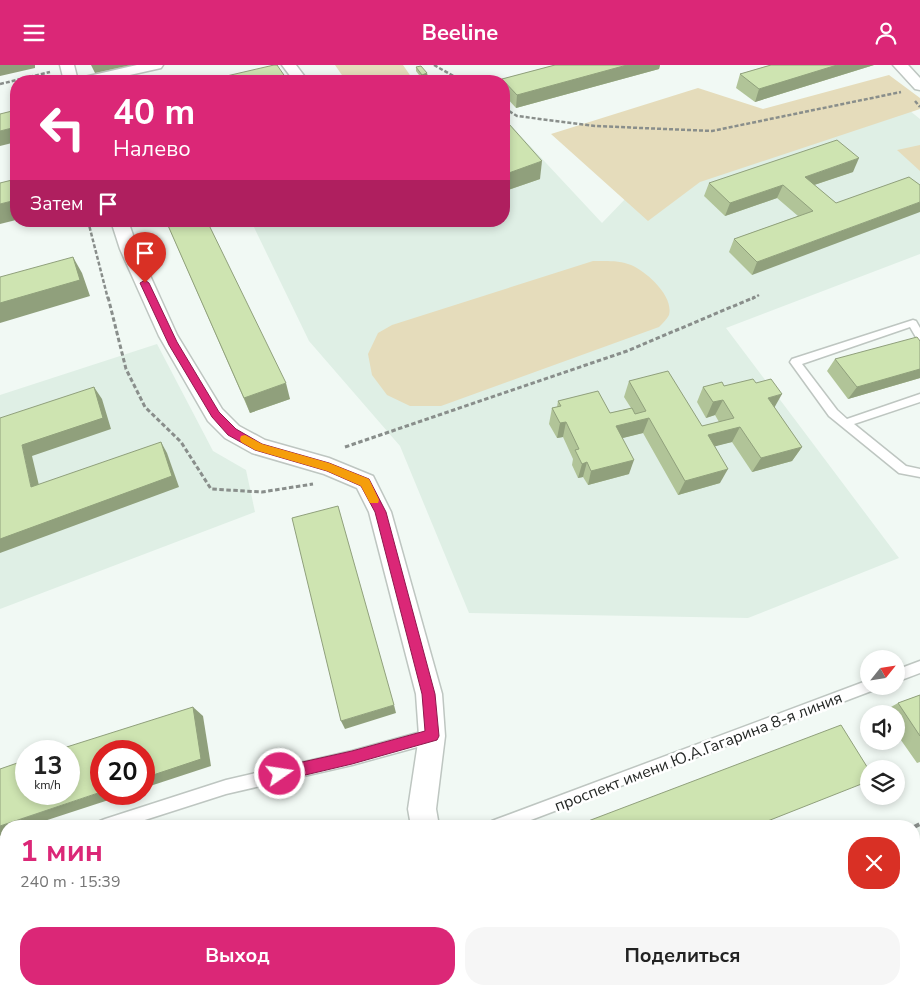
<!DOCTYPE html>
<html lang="ru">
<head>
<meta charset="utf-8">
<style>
	:root { --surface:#fff; --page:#f6f6f6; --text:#222; --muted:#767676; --accent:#db2777 }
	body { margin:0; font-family:"Nunito Sans",sans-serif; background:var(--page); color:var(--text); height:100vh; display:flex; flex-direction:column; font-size:19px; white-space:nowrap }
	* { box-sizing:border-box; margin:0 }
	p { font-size:16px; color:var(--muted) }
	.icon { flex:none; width:28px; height:28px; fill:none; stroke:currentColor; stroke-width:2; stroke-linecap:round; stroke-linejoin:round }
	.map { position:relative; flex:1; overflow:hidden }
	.drawer { position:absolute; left:0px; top:755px; width:920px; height:175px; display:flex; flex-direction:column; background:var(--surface); border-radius:20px 20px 0 0; box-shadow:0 2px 8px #0003 }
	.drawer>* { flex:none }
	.guide { position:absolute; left:10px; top:10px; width:500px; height:152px; border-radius:20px; box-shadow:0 2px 8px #0003; background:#db2777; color:#fff; overflow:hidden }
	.needle { width:32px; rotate:60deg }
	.controls { position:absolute; left:860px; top:585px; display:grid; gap:10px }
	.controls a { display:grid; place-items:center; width:45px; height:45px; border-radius:50%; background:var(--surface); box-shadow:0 2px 8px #0003; font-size:25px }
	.speed { position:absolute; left:15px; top:675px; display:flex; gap:10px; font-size:25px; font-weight:700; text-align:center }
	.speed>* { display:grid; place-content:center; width:65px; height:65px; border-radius:50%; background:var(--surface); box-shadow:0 2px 8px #0003; line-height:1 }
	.speed small { font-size:12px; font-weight:400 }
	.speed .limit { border:8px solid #d22; background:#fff; color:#111 }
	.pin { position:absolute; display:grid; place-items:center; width:42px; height:42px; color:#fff; margin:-51px -21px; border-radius:50% 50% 50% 0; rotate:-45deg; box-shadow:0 0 5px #0007 }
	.pin .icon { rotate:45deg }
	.me { position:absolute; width:55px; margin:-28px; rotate:77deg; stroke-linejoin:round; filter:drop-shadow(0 0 4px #0008) }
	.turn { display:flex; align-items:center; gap:18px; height:105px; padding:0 20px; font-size:22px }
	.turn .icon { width:65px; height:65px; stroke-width:2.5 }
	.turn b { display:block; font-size:35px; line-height:42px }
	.then { display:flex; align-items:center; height:48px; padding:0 20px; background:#0003; gap:10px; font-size:19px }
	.round { display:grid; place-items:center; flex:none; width:52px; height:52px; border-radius:20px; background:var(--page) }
	.headline { display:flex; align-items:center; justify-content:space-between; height:85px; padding:0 20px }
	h1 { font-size:30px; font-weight:700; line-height:38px; color:var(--accent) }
	.primary-button { display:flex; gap:10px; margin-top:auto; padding:10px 20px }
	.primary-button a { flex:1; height:58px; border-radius:20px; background:var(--accent); color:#fff; font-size:20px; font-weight:700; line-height:58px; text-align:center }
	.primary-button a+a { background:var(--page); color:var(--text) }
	header { display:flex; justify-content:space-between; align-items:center; height:65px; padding:0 20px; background:var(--accent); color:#fff; font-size:22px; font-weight:700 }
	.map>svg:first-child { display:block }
	.built { fill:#dfefe5 }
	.green { fill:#e5dcbb }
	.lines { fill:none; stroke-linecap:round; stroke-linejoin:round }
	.service-casing { stroke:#bec6c1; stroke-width:3 }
	.minor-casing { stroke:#bec6c1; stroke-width:3 }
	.primary-casing { stroke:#bec6c1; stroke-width:2 }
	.path-far2 { stroke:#898e8b; stroke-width:2.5; stroke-dasharray:4 2; stroke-linecap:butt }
	.path-far1 { stroke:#898e8b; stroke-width:3; stroke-dasharray:4.5 2.5; stroke-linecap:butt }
	.path { stroke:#898e8b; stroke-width:4; stroke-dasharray:6 3; stroke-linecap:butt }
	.service { fill:#fff; fill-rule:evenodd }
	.minor { fill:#fff; fill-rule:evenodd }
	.primary { fill:#fff; fill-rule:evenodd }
	.wall { fill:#b1c498 }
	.shaded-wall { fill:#90a07c }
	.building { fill:#cee4b1; stroke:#90a07c }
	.route { fill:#db2777; stroke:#8e194d }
	.slow { fill:#f59e0b }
	.labels { text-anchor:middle; stroke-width:5; stroke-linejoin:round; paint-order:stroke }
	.street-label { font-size:16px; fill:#252826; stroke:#fff }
</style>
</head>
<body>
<header><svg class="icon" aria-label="menu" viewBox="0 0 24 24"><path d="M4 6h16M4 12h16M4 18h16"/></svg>Beeline<svg class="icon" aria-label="person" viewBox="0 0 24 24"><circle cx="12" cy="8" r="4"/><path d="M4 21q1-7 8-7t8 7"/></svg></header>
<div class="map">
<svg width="920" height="930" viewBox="0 0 920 930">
	<rect width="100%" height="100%" fill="#f1f9f4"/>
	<!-- built -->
	<g class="built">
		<polygon points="894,33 920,54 920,189 726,263 899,493 748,553 469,548 400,381 309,276 251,156 504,156 504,53 602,158 656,102"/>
		<polygon points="157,279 213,386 246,405 255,447 0,544 0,330"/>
	</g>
	<!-- green -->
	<g class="green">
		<polygon points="335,0 403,0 414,16 346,16"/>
		<polygon points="889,10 920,33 920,44 700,117 648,156 551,69 698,23 763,44"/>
		<polygon points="920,80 920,106 897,85"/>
		<path d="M 593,196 C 605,196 620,195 631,200 C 647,207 674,231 669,250 C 667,254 663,258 659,262 L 441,341 L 410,341 L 387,330 L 372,310 L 368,289 L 378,268 L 392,260 Z"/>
	</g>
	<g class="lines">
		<defs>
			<g id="service">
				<polygon points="913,255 916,256 920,263 920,275 917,274 910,262 802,299 837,345 847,354 920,329 920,337 854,359 906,401 920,404 920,412 899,408 829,351 790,297 792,294"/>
				<polygon points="920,596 920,608 896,617 896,605"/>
				<polygon points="869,615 869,621 876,621 874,625 515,761 490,761 492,756 497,754"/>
				<polygon points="432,664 437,666 439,671 437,676 432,678 352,700 226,729 126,761 98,761 100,756 105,754 226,715 352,686"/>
				<polygon points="6,787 6,801 0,803 0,789"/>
				<polygon points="23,924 52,924 48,930 19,930"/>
				<polygon points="799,924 816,924 819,930 802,930"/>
			</g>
			<g id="minor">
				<polygon points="60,0 74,0 78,16 80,13 137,0 163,0 161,3 103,16 64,16"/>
				<polygon points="282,0 296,0 308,16 294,16"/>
				<polygon points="893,0 908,0 920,13 920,25 915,24"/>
				<polygon points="111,156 128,156 138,184 177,270 222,344 239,361 265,375 329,393 373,411 391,447 442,629 445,671 436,744 439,761 411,761 408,744 419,671 416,629 369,447 357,423 324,409 252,388 225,373 208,356 159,271 120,184"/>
				<polygon points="452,924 482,924 484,930 454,930"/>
			</g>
			<g id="primary">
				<polygon points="920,817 920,853 914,855 914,819"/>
				<polygon points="682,924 732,924 729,930 679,930"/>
			</g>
		</defs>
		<!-- service casing -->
		<use href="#service" class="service-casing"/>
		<!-- minor casing -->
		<use href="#minor" class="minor-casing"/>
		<!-- primary casing -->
		<use href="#primary" class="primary-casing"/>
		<!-- path-far2 -->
		<g class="path-far2">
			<polyline points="434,0 462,16"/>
			<polyline points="0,19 50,7"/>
			<polyline points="915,36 920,42"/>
			<polyline points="504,43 517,51 595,61 712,66 901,27"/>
			<polyline points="88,156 108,234"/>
			<polyline points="752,234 759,230"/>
		</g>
		<!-- path-far1 -->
		<g class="path-far1">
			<polyline points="108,232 126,304 145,342 181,377 211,424 262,427 313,419"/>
			<polyline points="345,382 627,286 755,232"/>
		</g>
		<!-- path -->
		<g class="path">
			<polyline points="914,762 920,759"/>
			<polyline points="502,930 517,924"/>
			<polyline points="913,930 920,927"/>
		</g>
		<!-- service -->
		<use href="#service" class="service"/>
		<!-- minor -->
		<use href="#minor" class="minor"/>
		<!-- primary -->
		<use href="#primary" class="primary"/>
	</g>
	<!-- wall -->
	<g class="wall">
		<polygon points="555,0 660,0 659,4 516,43 504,30 504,16 502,16 502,14"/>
		<polygon points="771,0 874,0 755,37 736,23 740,9"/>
		<polygon points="416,2 427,8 428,13 422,14 416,6"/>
		<polygon points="504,61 540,114 505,126 504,124"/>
		<polygon points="853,107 814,120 836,138 752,210 729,187 734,174 798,151 777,133 725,151 704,131 709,118"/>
		<polygon points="166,156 290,334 250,348"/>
		<polygon points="920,276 920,313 848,334 827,306 835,294"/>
		<polygon points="629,316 702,361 719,357 715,350 706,353 697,337 703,322 724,321 774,342 802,382 792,396 752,407 732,377 714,381 720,418 678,430 643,368 622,373 629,409 588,420 583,412 578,413 572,400 573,394 563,372 557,373 549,359 552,343 557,342 558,336 610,348 631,343 624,332"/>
		<polygon points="920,630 920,697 917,698 896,668 896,649 883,649 882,647 898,638"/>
	</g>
	<!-- shaded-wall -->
	<g class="shaded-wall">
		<polygon points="0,0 35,0 35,3 0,11"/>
		<polygon points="91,0 131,0 95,8"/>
		<polygon points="627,0 660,0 659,4 516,43 517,30"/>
		<polygon points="837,0 874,0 755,37 759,24"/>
		<polygon points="427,8 428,13 422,14 422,10"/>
		<polygon points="286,13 287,16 275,16"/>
		<polygon points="16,62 16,77 0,81 0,66"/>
		<polygon points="859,93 853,107 799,125 805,112"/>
		<polygon points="542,96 540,114 505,126 506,109"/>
		<polygon points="783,120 777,133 725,151 730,138"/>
		<polygon points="16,135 16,155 0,159 0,139"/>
		<polygon points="920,137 920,147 752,210 757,197"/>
		<polygon points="73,192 82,208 90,231 0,258 0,238"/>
		<polygon points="920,304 920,313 848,334 857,322"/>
		<polygon points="286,318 290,334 250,348 244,333"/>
		<polygon points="94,322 102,334 111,364 32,391 42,433 31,422 22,380"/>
		<polygon points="782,329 773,345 768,333"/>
		<polygon points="723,335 715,350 706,353 713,337"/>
		<polygon points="649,353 643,368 611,376 616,361"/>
		<polygon points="566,357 563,372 557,373 560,358"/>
		<polygon points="740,362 732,377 701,385 708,370"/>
		<polygon points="161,377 167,388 179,422 0,488 0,474"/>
		<polygon points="802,382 792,396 752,407 761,393"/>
		<polygon points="634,395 629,409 588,420 591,406"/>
		<polygon points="587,397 583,412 578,413 582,399"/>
		<polygon points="728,404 720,418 678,430 685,416"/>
		<polygon points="394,640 396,648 345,664 341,656"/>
		<polygon points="193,642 203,651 211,701 144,723 144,713"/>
		<polygon points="101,727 101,729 127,729 29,761 6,761 6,769 0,771 0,761"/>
	</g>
	<!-- building -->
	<g class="building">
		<polygon points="274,0 277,0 286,13 275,16 205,16"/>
		<polygon points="555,0 627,0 517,30 502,14"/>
		<polygon points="771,0 837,0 759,24 740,9"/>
		<polygon points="421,1 427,8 422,10 416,2"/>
		<polygon points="98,12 99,16 84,16 84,15"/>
		<polygon points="49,13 50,16 36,16"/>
		<polygon points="16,45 16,62 0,66 0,49"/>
		<polygon points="509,59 542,96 506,109 504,106 504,100 505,100 504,98 504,61"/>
		<polygon points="837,75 859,93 805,112 836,138 909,112 920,120 920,137 757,197 734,174 813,146 783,120 730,138 709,118"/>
		<polygon points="16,114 16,135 0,139 0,118"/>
		<polygon points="166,156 207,156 286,318 244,333"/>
		<polygon points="73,192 80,215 0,238 0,212"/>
		<polygon points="917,272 920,276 920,304 857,322 835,294"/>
		<polygon points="668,306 702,361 734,353 723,335 713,337 703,322 722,317 724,321 753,314 756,318 771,314 782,329 768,333 802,382 761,393 740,362 708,370 728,404 685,416 649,353 616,361 634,395 591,406 587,397 582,399 575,385 579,384 566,357 560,358 552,343 561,341 558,336 598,326 610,348 632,343 635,349 646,346 629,316"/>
		<polygon points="94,322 103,353 22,380 31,422 161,377 172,411 0,474 0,353"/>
		<polygon points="338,441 394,640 341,656 292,453"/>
		<polygon points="920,630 920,671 898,638"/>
		<polygon points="193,642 201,694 144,713 144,686 101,686 101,727 0,761 0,704 26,695 26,729 69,729 69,686 54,686"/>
		<polygon points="841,660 869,705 869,716 755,761 575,761"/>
		<polygon points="133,924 327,924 311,930 116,930"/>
	</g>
	<!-- route -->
	<polygon class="route" points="145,215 149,218 177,277 219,347 236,364 262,379 329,398 369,414 386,447 435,629 439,671 437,675 352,699 280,716 275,714 273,709 275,704 280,702 352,686 425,666 422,629 375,447 361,421 327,406 255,385 228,370 212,352 169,280 140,218"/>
	<!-- slow -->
	<polygon class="slow" points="245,370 262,379 329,398 369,414 379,435 378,438 370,438 361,421 327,406 255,385 241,377 240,374 241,371"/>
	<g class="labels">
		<!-- street labels -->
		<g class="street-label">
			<text transform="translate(698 686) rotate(-21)" y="6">проспект имени Ю.А.Гагарина 8-я линия</text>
		</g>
	</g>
</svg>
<div class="controls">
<a><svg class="needle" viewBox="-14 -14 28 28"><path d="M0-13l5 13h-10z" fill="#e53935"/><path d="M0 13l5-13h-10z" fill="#767676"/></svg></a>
<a><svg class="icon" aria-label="sound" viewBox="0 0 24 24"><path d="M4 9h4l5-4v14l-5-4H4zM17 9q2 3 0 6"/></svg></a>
<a><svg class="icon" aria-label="layers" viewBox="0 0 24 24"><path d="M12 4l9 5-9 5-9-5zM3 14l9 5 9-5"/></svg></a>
</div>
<div class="speed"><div>13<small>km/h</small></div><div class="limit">20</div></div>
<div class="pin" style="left:145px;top:218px;background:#d93025"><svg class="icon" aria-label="arrive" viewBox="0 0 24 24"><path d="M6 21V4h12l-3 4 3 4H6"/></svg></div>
<svg class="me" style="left:280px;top:709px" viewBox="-20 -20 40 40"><circle r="17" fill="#db2777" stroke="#fff" stroke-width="3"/><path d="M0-11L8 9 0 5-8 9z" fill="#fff"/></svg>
<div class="guide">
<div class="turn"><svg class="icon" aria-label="left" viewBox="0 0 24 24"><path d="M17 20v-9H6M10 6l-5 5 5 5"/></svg><div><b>40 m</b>Налево</div></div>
<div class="then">Затем<svg class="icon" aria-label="arrive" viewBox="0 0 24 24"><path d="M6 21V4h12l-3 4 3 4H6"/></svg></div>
</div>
<section class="drawer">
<div class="headline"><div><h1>1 мин</h1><p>240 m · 15:39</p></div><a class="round" style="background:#d93025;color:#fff"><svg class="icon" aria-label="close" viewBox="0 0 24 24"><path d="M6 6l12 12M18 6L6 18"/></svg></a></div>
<div class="primary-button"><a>Выход</a><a>Поделиться</a></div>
</section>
</div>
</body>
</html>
